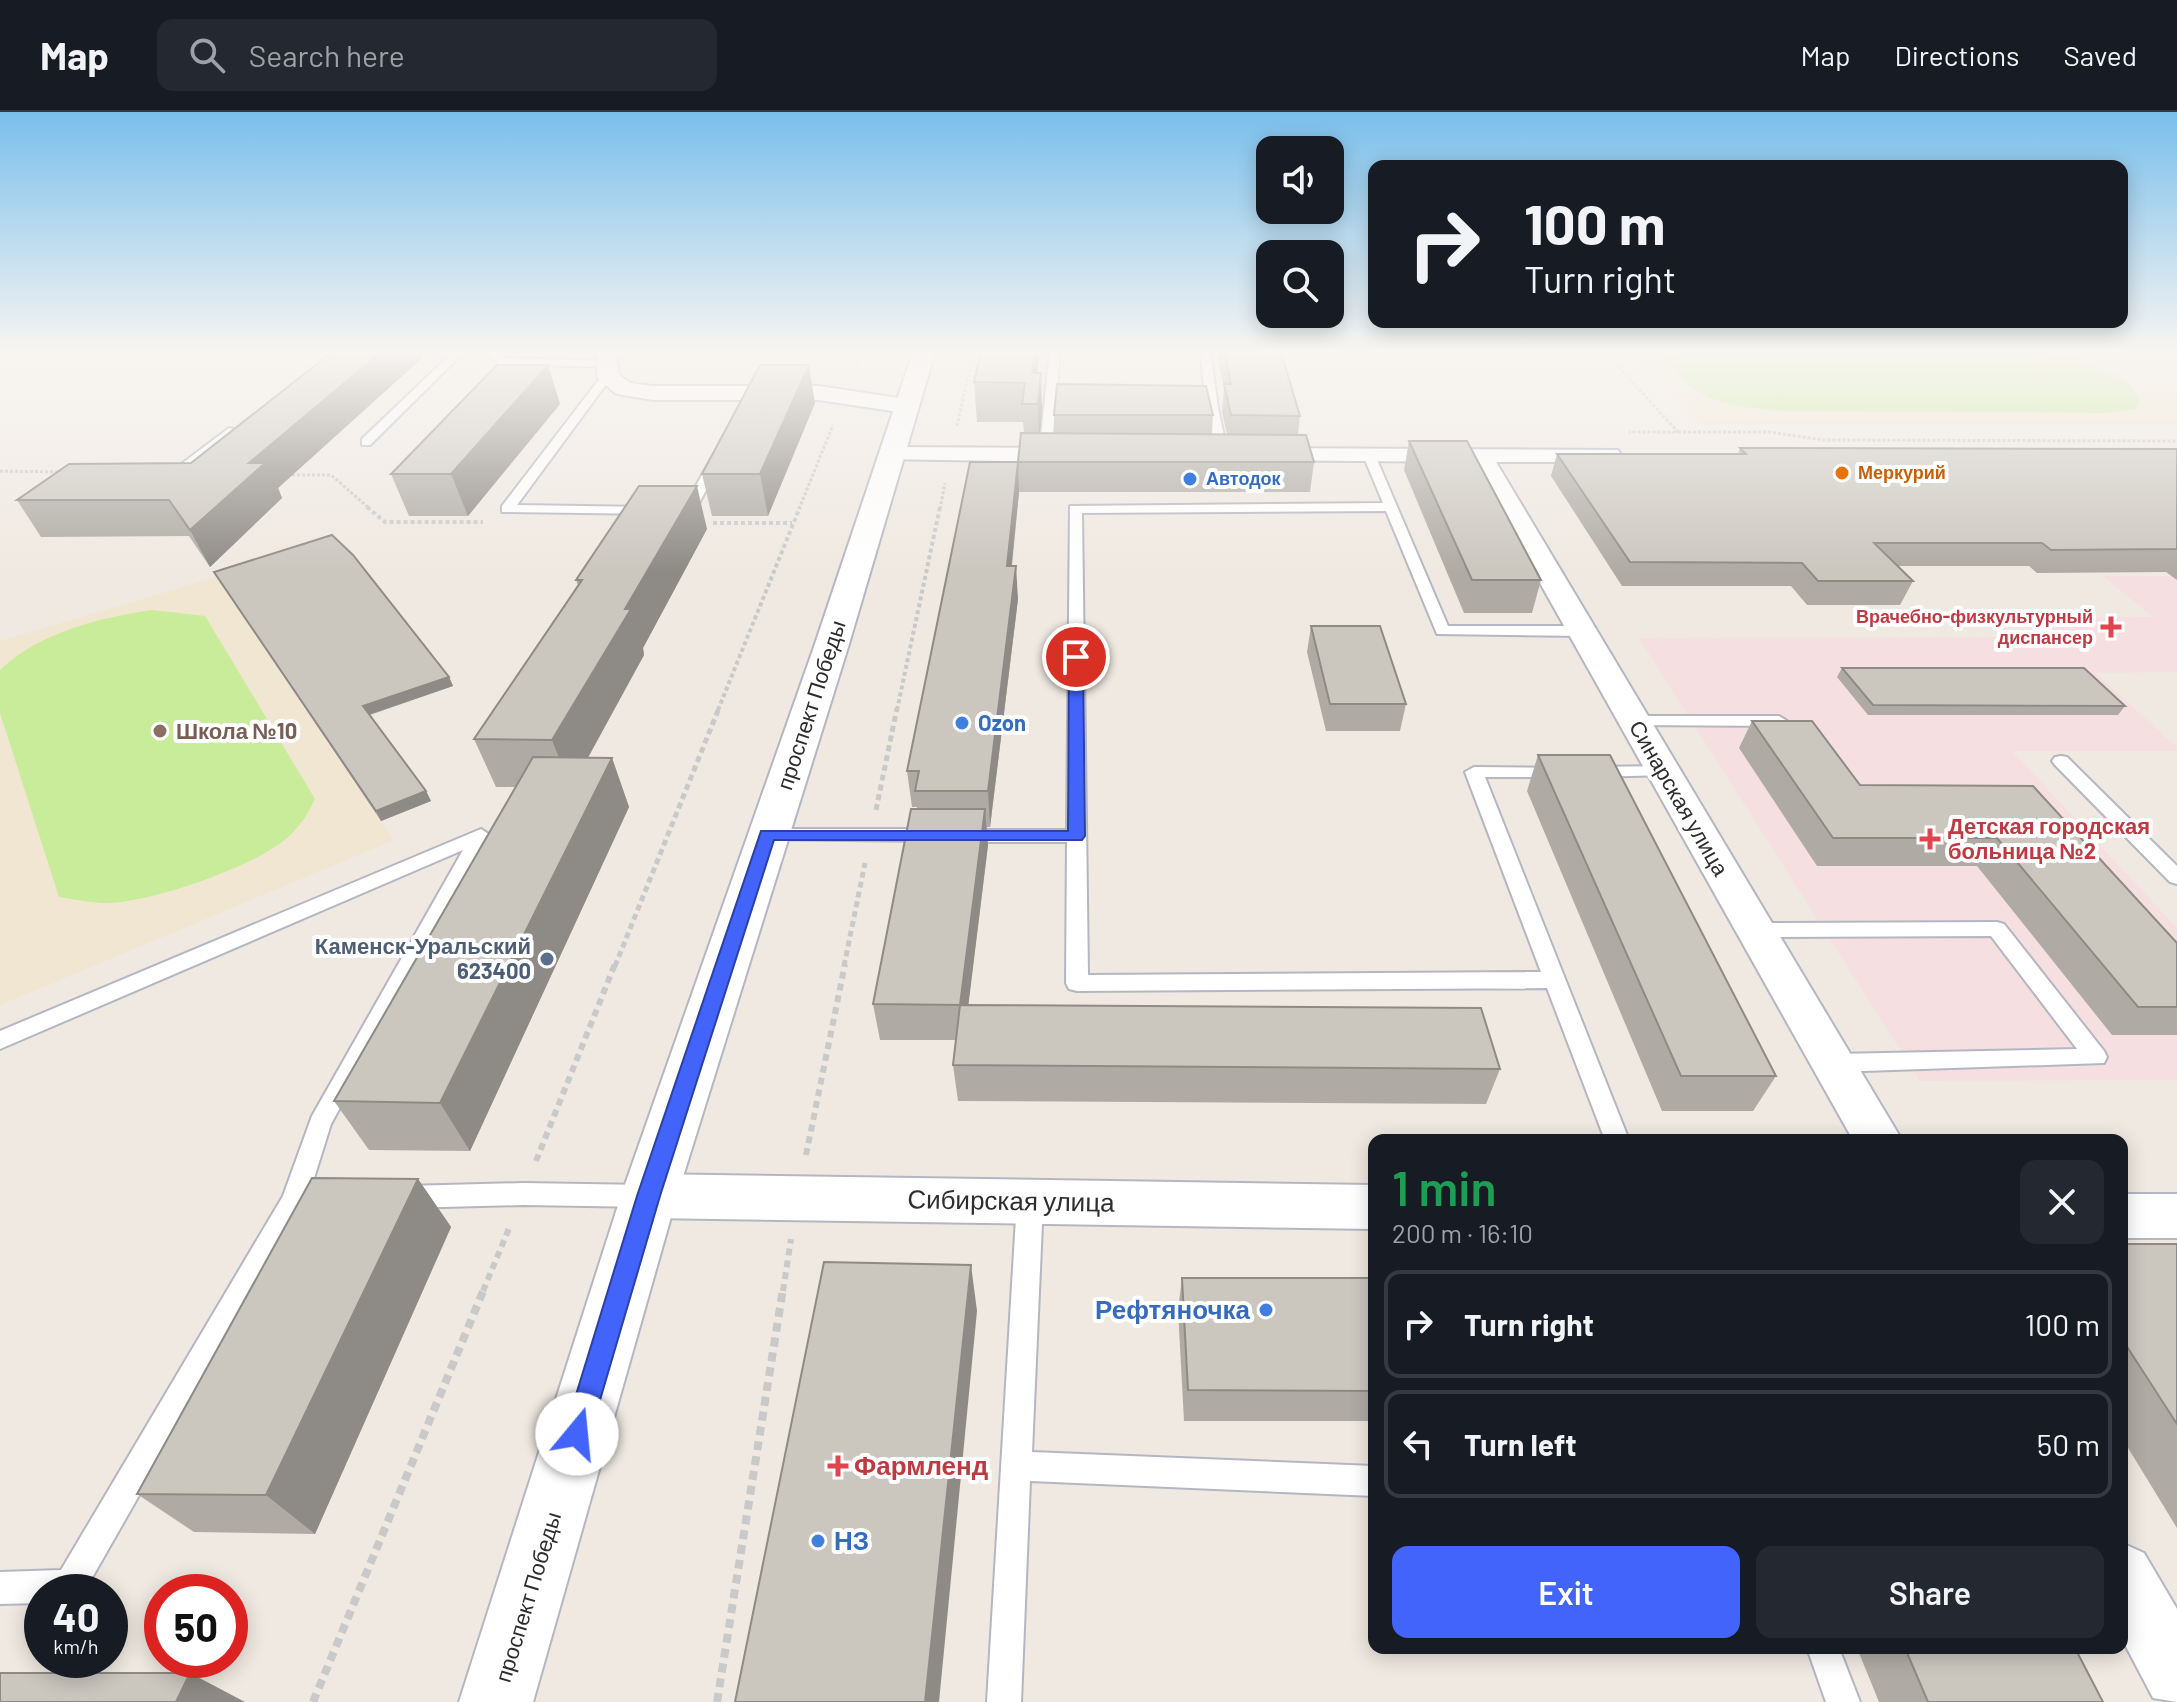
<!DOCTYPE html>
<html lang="en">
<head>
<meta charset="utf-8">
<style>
	:root { --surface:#171b24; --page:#242831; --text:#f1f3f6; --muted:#9ea1a6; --line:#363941; --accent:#4264fb }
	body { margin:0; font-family:Barlow,sans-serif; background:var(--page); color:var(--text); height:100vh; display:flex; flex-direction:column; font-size:30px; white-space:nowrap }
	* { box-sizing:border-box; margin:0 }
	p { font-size:26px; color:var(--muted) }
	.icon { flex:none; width:44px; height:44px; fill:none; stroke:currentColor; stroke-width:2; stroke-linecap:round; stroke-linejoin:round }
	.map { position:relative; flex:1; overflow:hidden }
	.sheet { position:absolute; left:1368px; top:1022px; width:760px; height:520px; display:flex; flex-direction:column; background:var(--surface); border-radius:16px; box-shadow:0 4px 20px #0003 }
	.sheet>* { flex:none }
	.top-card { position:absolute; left:1368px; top:48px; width:760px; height:168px; border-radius:16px; box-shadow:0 4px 20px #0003; background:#171b24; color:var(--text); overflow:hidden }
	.controls { position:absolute; left:1256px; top:24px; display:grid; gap:16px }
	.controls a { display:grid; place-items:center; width:88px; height:88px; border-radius:16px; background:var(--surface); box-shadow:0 4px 20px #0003; font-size:40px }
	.speed { position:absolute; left:24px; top:1462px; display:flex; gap:16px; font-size:40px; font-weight:700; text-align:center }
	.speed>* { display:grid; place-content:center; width:104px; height:104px; border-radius:50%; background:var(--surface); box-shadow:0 4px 20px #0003; line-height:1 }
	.speed small { font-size:20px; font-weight:400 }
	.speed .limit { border:12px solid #d22; background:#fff; color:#111 }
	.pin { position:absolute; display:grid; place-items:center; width:68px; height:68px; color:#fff; margin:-34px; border:4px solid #fff; border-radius:50%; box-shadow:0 2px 8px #0007 }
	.me { position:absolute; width:88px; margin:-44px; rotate:17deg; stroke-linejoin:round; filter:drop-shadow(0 0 6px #0008) }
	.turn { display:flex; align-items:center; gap:28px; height:168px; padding:0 24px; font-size:36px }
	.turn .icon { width:104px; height:104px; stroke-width:2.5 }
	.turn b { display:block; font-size:56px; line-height:68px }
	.round { display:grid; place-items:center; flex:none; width:84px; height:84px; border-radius:16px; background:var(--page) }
	.headline { display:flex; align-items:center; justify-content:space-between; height:136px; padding:0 24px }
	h1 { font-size:48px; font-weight:600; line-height:60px; color:#1e9e55 }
	.button { display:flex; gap:16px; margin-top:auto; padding:16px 24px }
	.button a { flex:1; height:92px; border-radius:16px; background:var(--accent); color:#fff; font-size:32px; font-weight:600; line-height:92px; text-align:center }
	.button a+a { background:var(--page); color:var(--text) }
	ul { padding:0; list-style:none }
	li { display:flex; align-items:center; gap:24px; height:108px; margin:0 16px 12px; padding:0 8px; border:4px solid var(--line); border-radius:16px }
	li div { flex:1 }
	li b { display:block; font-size:30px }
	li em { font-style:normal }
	header { display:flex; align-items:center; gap:48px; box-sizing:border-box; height:112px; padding:0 40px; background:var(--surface); border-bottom:2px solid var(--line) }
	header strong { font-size:38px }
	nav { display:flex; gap:44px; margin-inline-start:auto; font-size:28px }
	.search { width:560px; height:72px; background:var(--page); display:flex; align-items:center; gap:20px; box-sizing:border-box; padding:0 28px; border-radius:16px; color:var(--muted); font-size:30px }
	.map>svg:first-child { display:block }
	.education { fill:#f0e6d1 }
	.medical { fill:#f5dfe0 }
	.pitch { fill:#c9ec9a }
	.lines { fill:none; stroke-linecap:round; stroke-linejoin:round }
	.service-casing { stroke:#b4b7c1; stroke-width:4 }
	.minor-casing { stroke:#b4b7c1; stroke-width:4 }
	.secondary-casing { stroke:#b4b7c1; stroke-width:4 }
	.path-far4 { stroke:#c9c9c9; stroke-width:3; stroke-dasharray:3 2; stroke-linecap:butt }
	.path-far3 { stroke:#c9c9c9; stroke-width:4; stroke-dasharray:4 3; stroke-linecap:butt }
	.path-far2 { stroke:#c9c9c9; stroke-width:5; stroke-dasharray:6 4; stroke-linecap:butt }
	.path-far1 { stroke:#c9c9c9; stroke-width:6; stroke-dasharray:7 5; stroke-linecap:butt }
	.path { stroke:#c9c9c9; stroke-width:8; stroke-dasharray:9 6; stroke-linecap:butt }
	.service { fill:#fff; fill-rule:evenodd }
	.minor { fill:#fff; fill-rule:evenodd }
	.secondary { fill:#fff; fill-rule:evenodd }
	.wall { fill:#afaba4 }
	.shaded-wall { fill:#8e8b86 }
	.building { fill:#cbc7bf; stroke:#8e8b86; stroke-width:2 }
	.route { fill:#4264fb; stroke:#2b41a3; stroke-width:2 }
	.food-dot { fill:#e8710a; stroke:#fff; stroke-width:3 }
	.shop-dot { fill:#3f7fe0; stroke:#fff; stroke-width:3 }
	.health-dot { fill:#e0444e; stroke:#fff; stroke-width:3 }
	.education-dot { fill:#8d6e63; stroke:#fff; stroke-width:3 }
	.service-dot { fill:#5c6f8a; stroke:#fff; stroke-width:3 }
	.labels { text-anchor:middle; stroke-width:8; stroke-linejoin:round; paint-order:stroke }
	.far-food-label { font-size:18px; font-weight:bold; fill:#c56008; stroke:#fff; text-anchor:start }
	.far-shop-label { font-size:18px; font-weight:bold; fill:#366cbe; stroke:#fff; text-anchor:start }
	.far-health-label { font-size:18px; font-weight:bold; fill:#be3a42; stroke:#fff; text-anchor:end }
	.street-label { font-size:22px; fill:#2e2e2e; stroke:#fff }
	.shop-label { font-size:22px; font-weight:bold; fill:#366cbe; stroke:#fff; text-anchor:start }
	.education-label { font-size:22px; font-weight:bold; fill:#785e54; stroke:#fff; text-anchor:start }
	.health-label { font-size:22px; font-weight:bold; fill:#be3a42; stroke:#fff; text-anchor:start }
	.service-label { font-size:22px; font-weight:bold; fill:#4e5e75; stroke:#fff; text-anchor:end }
	.near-street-label { font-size:26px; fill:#2e2e2e; stroke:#fff }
	.near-shop-label { font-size:26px; font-weight:bold; fill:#366cbe; stroke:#fff; text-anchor:end }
	.near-health-label { font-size:26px; font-weight:bold; fill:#be3a42; stroke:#fff; text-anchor:start }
</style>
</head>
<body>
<header>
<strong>Map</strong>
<div class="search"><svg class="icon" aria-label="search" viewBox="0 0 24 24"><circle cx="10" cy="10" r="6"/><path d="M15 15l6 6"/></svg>Search here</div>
<nav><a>Map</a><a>Directions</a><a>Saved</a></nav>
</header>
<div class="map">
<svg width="2177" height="1590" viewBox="0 0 2177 1590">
	<rect width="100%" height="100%" fill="#efe9e1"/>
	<!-- education -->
	<g class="education">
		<polygon points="1630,237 2177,237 2177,312 1699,312"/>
		<polygon points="217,465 394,728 0,893 0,529"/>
	</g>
	<!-- medical -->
	<polygon class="medical" points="2103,464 2177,464 2177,560 2095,561 2177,635 2177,639 2012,639 2177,816 2177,968 1920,969 1639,526 2053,525 2033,506 2153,505"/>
	<!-- pitch -->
	<g class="pitch">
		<path d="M 1693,237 L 2013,237 C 2049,241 2093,246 2123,268 C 2130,272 2135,281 2140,287 L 2136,297 L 2106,301 L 1780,299 C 1735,294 1690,292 1668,246 Z"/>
		<path d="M 152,498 L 205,504 L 315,687 C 307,704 297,719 282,730 C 247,757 145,793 102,791 C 88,790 73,787 59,785 L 0,601 L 0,558 C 40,520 99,506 152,498 Z"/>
	</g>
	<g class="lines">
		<defs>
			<g id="service">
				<polygon points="456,237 467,237 370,333 362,333 362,327"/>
				<polygon points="489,237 499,237 497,241 502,246 608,249 613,252 608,255 499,252 486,242"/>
				<polygon points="1050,237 1060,237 1056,291 1082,291 1088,294 1082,297 1055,297 1051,343 1045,347 1039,343"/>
				<polygon points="1200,237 1210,237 1218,296 1228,343 1222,347 1216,343 1206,296"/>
				<polygon points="608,260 613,263 517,393 650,395 657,399 655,402 502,400 502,394 604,261"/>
				<polygon points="229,316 239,318 180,365 172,365 172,359"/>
				<polygon points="1369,339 1375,343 1448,514 1582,514 1590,519 1582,524 1437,522 1386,399 1082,401 1088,863 1541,860 1465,660 1474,655 1566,656 1569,660 1566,664 1560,665 1485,665 1629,1028 1605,1028 1547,876 1077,879 1069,877 1066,871 1067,730 963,730 954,724 963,718 1067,718 1070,394 1383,391 1363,343"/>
				<polygon points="712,345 722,348 695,399 688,403 677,402 675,399 684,395"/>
				<polygon points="1635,604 1779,604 1787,609 1779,614 1629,613 1627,609"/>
				<polygon points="2061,644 2067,645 2177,754 2177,772 2170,770 2055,653 2052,649 2055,645"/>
				<polygon points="1664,654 1673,659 1670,663 1592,665 1583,660 1592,655"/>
				<polygon points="481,717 490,723 331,1012 310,1079 318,1088 314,1096 301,1099 84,1480 42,1480 42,1491 0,1492 0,1460 61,1458 283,1084 312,1004 463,738 0,937 0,919"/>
				<polygon points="767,717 931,717 940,723 931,729 760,727 758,723 760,719"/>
				<polygon points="1997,810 2004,812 2104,939 2107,945 2104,951 1834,960 1826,957 1823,951 1826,945 1834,942 2077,937 1991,824 1756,825 1749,823 1746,818 1749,813 1756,811"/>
				<polygon points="523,1071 649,1073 658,1076 662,1084 658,1092 649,1095 523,1093 405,1096 396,1093 392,1085 396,1077 405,1074"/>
				<polygon points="1030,1078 1039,1081 1043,1089 1032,1340 1374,1354 1374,1384 1030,1369 1021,1590 987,1590 1017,1089 1021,1081"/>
				<polygon points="1807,1536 1839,1536 1860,1590 1826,1590"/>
			</g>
			<g id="minor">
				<polygon points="590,237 615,239 619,263 630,271 653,274 819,274 905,287 913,289 916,294 913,299 905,301 819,288 653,288 623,283 615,281 597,265 598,245"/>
				<polygon points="891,335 1073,336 1082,338 1085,343 1082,348 1073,350 882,347 879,342 882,337"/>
				<polygon points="1257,336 1618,338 1621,343 1618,348 1609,350 1496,350 1902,1028 1853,1028 1472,350 1248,348 1245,343 1248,338"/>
				<polygon points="649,1062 1374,1073 1374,1117 649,1106 631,1099 624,1084 631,1069"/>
				<rect x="2122" y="1082" width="55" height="44"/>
				<polygon points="2122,1431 2144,1441 2177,1497 2177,1590 2153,1586 2122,1527"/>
			</g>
			<polygon id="secondary" points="914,237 936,237 849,532 677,1084 533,1590 459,1590 621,1084 815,532"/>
		</defs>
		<!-- service casing -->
		<use href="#service" class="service-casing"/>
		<!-- minor casing -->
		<use href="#minor" class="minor-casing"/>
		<!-- secondary casing -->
		<use href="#secondary" class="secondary-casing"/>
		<!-- path-far4 -->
		<g class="path-far4">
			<polyline points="1602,237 1678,320 1629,320"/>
			<polyline points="855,259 864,237"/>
			<polyline points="957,314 974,237"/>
			<polyline points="1678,320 1770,320 1823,328 2177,329"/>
			<polyline points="0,359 61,360"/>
			<polyline points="287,363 331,363 370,397"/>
			<polyline points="799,397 833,313"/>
			<polyline points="940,397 945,371"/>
		</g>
		<!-- path-far3 -->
		<g class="path-far3">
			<polyline points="367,395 385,410 483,410"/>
			<polyline points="713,411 792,411"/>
			<polyline points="718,598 800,395"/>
			<polyline points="897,598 940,395"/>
		</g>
		<!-- path-far2 -->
		<g class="path-far2">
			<polyline points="876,698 897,596"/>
			<polyline points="615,854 719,596"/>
			<polyline points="844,854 865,751"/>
		</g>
		<!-- path-far1 -->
		<g class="path-far1">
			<polyline points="806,1043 845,852"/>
			<polyline points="536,1049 615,852"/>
			<polyline points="483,1179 510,1114"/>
			<polyline points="783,1179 791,1127"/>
		</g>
		<!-- path -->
		<g class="path">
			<polyline points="313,1590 484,1177"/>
			<polyline points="717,1590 783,1177"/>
		</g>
		<!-- service -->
		<use href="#service" class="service"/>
		<!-- minor -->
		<use href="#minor" class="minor"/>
		<!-- secondary -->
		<use href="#secondary" class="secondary"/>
	</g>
	<!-- wall -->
	<g class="wall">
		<polygon points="981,237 1040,237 1038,261 1042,299 1040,321 1055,321 1054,303 1213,303 1212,322 1227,322 1222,300 1224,276 1216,237 1280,237 1300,304 1298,322 1314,350 1310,380 1019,380 1012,454 1018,487 990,715 987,715 988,733 968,893 1500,957 1486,992 958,989 953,953 956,928 880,928 873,892 917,697 917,695 912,695 907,659 1018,350 1024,321 1023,310 977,310 974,270"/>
		<polygon points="422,246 278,376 282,386 210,455 189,424 41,425 17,388 191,351"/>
		<polygon points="815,291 768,404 712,404 702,362"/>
		<polygon points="560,292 468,404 409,404 391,362"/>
		<polygon points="1409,329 1541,468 1532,501 1464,501 1404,358"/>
		<polygon points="1740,336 2177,337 2177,468 2166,460 2037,461 2029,454 1897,454 1913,469 1900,493 1807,493 1791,474 1622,474 1551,364 1557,342 1738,342"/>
		<polygon points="707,417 643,536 644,543 588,646 612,646 629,695 470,1039 369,1038 334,989 516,675 496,675 474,627 578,473 576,468"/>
		<polygon points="214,460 449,565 453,574 370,603 426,679 431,689 381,709"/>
		<polygon points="1311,514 1406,592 1400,619 1326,619 1307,540"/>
		<polygon points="1842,556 2125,594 2118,603 1868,603 1837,565"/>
		<polygon points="1752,609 1860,673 2033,674 2177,831 2177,923 2112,923 1977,754 1817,754 1739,636"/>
		<polygon points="1538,643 1776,964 1753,999 1662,999 1527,679"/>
		<polygon points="418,1067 451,1115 315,1422 194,1420 137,1382"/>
		<polygon points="2122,1132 2177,1132 2177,1416 2122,1326"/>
		<polygon points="1182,1166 1374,1166 1374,1309 1184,1309 1178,1198"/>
		<polygon points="1857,1536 2075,1536 2103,1590 1879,1590"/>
	</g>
	<!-- shaded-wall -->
	<g class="shaded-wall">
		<polygon points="385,237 419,237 422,246 278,376 282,386 210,455 190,418 249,351"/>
		<polygon points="1035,237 1040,237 1034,292 1032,261"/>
		<polygon points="548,253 560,292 468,404 451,362"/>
		<polygon points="809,253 815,291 768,404 760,362"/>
		<polygon points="1041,261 1042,299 1039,332 1038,292"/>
		<polygon points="1018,350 1019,380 1008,487 1007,454"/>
		<polygon points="697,374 707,417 643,536 644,543 571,676 552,628 625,497"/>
		<polygon points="1016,454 1018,487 990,715 988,679"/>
		<polygon points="449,565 453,574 368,603 363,594"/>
		<polygon points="612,646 629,695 470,1039 440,991"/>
		<polygon points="426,679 431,689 381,709 376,699"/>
		<polygon points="985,697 988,733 964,929 960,893"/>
		<polygon points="418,1067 451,1115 315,1422 266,1383"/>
		<polygon points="971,1153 977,1199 939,1590 925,1590"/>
		<polygon points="190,1561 245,1590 176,1590"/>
	</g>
	<!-- building -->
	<g class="building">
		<polygon points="336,237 385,237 249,351 265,351 190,418 169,388 17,388 69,352 191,351"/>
		<polygon points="981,237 1035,237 1032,261 1041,261 1038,292 1022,292 1025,271 974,270"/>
		<polygon points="1224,237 1280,237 1300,304 1231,303 1224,272 1231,272"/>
		<polygon points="497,253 548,253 451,362 391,362"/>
		<polygon points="760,253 809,253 760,362 702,362"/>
		<polygon points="1057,272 1206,274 1213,303 1054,303"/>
		<polygon points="1021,321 1306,323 1314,350 1018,350"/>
		<polygon points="1409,329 1467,329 1541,468 1472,468"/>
		<polygon points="1740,336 2177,337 2177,437 2051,438 2042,431 1874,431 1913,469 1818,469 1802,451 1630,450 1557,342 1746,342"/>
		<polygon points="970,350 1018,350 1007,454 1016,454 988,679 915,679 919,659 907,659"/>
		<polygon points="639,374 697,374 625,497 631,497 552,628 474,627 582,468 576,468"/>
		<polygon points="332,423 353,443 449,565 363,594 426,679 376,699 214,460"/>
		<polygon points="1311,514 1380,514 1406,592 1330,592"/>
		<polygon points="1842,556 2084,556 2125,594 1873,593"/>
		<polygon points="1752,609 1812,609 1860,673 2033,674 2177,831 2177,895 2138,895 1997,726 1833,726"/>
		<polygon points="1538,643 1610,643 1776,964 1681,964"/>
		<polygon points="533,645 612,646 440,991 334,989"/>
		<polygon points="911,697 985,697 960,893 873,892"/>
		<polygon points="960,893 1481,896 1500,957 953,953"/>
		<polygon points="312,1066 418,1067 266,1383 137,1382"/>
		<polygon points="2122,1132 2177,1132 2177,1312 2122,1227"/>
		<polygon points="824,1150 971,1153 925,1590 735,1590"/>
		<polygon points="1182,1166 1374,1166 1374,1279 1188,1278"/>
		<polygon points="1905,1536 2075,1536 2103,1590 1928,1590"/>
		<polygon points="0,1561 190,1561 176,1590 0,1590"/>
	</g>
	<!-- sky -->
	<linearGradient id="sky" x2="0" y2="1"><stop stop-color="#7abfeb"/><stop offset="0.52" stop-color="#f8f5f2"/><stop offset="1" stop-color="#f8f5f2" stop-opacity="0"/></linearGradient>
	<rect width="2177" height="460" fill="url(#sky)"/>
	<!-- route -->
	<polygon class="route" points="1076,541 1083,545 1085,724 1082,728 774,728 660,1084 590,1322 586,1332 577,1335 567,1332 564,1322 637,1084 761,719 1068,719 1069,545"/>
	<!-- markers -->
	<circle class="food-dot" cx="1842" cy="361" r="8"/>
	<g class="shop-dot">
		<circle cx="1190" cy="367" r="8"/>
		<circle cx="962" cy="611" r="8"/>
		<circle cx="1266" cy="1198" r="8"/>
		<circle cx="818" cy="1429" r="8"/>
	</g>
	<g class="health-dot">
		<path d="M2107 503h8v8h8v8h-8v8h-8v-8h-8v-8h8z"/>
		<path d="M1926 715h8v8h8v8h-8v8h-8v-8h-8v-8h8z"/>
		<path d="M834 1342h8v8h8v8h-8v8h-8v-8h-8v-8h8z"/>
	</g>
	<circle class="education-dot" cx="160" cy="619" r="8"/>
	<circle class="service-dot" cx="547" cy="847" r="8"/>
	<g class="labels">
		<!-- far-food labels -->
		<g class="far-food-label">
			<text x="1858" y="367">Меркурий</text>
		</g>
		<!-- far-shop labels -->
		<g class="far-shop-label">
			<text x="1206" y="373">Автодок</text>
		</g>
		<!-- far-health labels -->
		<g class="far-health-label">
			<text x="2093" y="511">Врачебно-физкультурный<tspan x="2093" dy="21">диспансер</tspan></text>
		</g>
		<!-- street labels -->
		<g class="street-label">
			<text transform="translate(811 593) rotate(-72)" y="8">проспект Победы</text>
			<text transform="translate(1679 686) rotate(60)" y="8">Синарская улица</text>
			<text transform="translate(528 1485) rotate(-73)" y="8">проспект Победы</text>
		</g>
		<!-- shop labels -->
		<g class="shop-label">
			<text x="978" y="619">Ozon</text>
		</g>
		<!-- education labels -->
		<g class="education-label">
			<text x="176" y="627">Школа №10</text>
		</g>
		<!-- health labels -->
		<g class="health-label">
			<text x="1948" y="722">Детская городская<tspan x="1948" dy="25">больница №2</tspan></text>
		</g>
		<!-- service labels -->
		<g class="service-label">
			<text x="531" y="842">Каменск-Уральский<tspan x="531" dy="25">623400</tspan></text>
		</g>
		<!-- near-street labels -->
		<g class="near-street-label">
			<text transform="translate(1011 1089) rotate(1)" y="9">Сибирская улица</text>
		</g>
		<!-- near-shop labels -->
		<g class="near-shop-label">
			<text x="1250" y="1207">Рефтяночка</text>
			<text x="834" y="1438" text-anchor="start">НЗ</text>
		</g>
		<!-- near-health labels -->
		<g class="near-health-label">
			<text x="854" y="1363">Фармленд</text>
		</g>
	</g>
</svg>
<div class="controls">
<a><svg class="icon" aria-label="sound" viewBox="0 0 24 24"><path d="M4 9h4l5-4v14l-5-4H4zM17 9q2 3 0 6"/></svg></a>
<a><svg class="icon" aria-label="search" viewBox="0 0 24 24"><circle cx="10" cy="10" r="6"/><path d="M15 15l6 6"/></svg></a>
</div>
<div class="speed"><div>40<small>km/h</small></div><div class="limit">50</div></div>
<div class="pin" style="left:1076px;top:545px;background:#d93025"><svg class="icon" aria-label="arrive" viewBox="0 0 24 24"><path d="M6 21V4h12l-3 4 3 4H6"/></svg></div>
<svg class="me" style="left:577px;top:1322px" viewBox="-20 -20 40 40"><circle r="19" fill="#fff"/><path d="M0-13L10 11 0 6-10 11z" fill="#4264fb"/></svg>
<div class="top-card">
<div class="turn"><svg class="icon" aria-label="right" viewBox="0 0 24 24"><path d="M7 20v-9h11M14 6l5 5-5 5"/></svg><div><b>100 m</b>Turn right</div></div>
</div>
<section class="sheet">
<div class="headline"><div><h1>1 min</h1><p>200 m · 16:10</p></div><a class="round"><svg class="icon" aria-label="close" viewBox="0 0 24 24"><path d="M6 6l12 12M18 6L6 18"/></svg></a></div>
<ul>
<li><svg class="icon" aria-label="right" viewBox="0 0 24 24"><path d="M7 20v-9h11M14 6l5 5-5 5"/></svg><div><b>Turn right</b></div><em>100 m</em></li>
<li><svg class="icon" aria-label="left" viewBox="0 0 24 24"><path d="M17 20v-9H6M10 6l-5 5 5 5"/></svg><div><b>Turn left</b></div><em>50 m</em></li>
</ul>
<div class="button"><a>Exit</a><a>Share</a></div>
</section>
</div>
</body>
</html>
